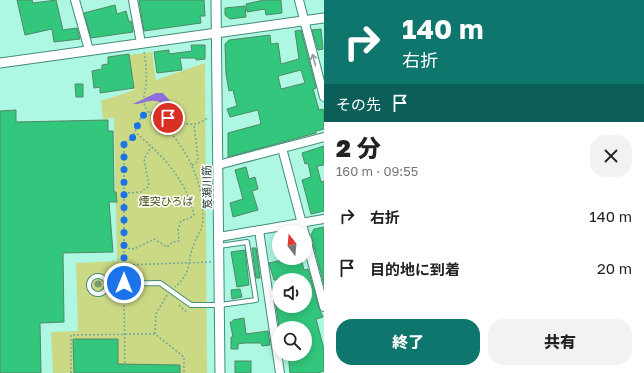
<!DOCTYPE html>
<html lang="ja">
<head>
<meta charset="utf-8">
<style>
	:root { --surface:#fff; --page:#f2f2f2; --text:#222; --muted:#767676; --accent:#0f766e }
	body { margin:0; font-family:"Golos Text","Noto Sans JP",sans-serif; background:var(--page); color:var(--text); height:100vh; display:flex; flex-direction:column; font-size:15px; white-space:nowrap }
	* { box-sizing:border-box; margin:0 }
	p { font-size:13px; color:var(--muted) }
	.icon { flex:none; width:22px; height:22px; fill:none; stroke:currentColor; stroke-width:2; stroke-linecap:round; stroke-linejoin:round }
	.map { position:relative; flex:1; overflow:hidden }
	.panel { display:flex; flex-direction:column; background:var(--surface); width:320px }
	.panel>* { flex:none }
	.banner { background:#0f766e; color:#fff; overflow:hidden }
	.needle { width:26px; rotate:344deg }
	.tools { position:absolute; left:272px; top:225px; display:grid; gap:8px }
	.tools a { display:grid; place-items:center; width:40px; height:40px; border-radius:50%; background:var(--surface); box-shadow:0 2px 10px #0003; font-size:20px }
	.pin { position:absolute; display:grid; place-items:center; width:34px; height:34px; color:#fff; margin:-17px; border:2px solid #fff; border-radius:50%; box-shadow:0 1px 4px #0007 }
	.me { position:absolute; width:44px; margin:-22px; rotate:0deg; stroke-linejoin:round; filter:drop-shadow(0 0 3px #0008) }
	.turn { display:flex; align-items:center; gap:14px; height:84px; padding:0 12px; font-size:18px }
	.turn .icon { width:52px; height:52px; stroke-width:2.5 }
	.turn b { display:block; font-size:28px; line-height:34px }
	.then { display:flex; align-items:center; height:38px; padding:0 12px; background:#0003; gap:8px; font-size:15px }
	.round { display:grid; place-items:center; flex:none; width:42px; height:42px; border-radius:16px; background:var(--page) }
	.headline { display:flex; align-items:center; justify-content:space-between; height:68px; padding:0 12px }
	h1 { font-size:24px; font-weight:800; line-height:30px }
	.cta { display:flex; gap:8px; margin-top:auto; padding:8px 12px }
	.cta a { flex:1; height:46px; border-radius:16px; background:var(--accent); color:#fff; font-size:16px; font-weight:800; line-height:46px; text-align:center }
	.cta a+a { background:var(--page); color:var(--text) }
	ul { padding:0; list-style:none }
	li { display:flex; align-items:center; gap:12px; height:52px; padding:0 12px }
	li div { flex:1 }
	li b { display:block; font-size:15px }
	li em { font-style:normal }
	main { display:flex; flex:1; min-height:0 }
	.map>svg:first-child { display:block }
	.green { fill:#ccd984 }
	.water { fill:#916edd }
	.building { fill:#32c77c; stroke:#528866; fill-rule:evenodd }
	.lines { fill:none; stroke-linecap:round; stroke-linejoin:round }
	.service-casing { stroke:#438b7a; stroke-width:6 }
	.minor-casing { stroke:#438b7a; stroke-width:10 }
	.tertiary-casing { stroke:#438b7a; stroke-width:11 }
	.path { stroke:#71a99a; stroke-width:1.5; stroke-dasharray:2 2; stroke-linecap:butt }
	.service { stroke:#fff; stroke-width:4 }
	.minor { stroke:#fff; stroke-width:8 }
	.tertiary { stroke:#fff; stroke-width:9 }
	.tree { fill:#779c75 }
	.oneway { stroke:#8e9e9a }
	.route { stroke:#1a73e8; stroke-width:7; stroke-dasharray:0 12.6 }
	.labels { text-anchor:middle; stroke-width:3; stroke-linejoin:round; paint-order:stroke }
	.street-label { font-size:11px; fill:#1e3c35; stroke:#fff }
	.park-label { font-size:11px; fill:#4b521b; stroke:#fff }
</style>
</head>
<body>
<main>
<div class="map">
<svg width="324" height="373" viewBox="0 0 324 373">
	<rect width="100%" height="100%" fill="#adf7e3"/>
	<!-- green -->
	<polygon class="green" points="152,52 156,80 205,63 207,373 53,373 51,332 78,331 76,263 117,261 114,118 103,119 101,101 134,90 129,55"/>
	<!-- water -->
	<path class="water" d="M 156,93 L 163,93 L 179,111 C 171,108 161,101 155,101 C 147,100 141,105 133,104 Z"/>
	<!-- building -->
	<g class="building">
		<polygon points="17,0 32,0 33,3 56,0 63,30 77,28 80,39 54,42 52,29 25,35"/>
		<polygon points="139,0 204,0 205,16 200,16 201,23 144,31"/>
		<polygon points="264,0 281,0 282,13 266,15 265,9 247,12 246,4"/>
		<polygon points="115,5 117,14 126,11 129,22 131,21 133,32 91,38 84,13"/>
		<polygon points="245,6 246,17 230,19 225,15 225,8"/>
		<polygon points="321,29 323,49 318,50 312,30"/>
		<path d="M 301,30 L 316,88 L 313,89 L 319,110 L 323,109 L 324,115 L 324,129 L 316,131 L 316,133 L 228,157 L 228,133 L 261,124 L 258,110 L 230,117 L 227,109 L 237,106 L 233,90 L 229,91 L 226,74 L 225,44 L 229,40 L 270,35 L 271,44 L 278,43 L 281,64 L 299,59 L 295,31 ZM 301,70 L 305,83 L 281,89 L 278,76 Z"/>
		<polygon points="191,45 205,45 205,59 196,60 196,58 180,58 182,70 157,73 154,52 169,50 169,54 192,51"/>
		<polygon points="129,54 134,88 100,93 100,87 94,88 92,71 102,69 102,65 108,64 108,57"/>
		<polygon points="75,84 83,84 83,97 76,97"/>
		<polygon points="16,110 16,122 108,120 108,131 113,131 114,192 116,192 117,202 109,202 113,252 63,253 64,322 40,323 41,373 0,373 0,111"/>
		<polygon points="324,146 324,165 317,166 321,182 324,181 324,211 311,214 302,180 311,177 308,163 305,164 302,153"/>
		<polygon points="246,167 249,179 255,177 258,189 252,191 258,210 233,217 230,203 243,199 235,170"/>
		<polygon points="324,227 324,285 311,235 314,229"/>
		<polygon points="252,248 256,248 260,278 256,278"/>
		<polygon points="245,250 249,285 237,287 231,252"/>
		<polygon points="297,258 301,258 304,270 308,269 319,308 323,317 316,319 324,349 324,371 318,373 290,373 288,354 305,354 307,352 305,343 305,328 293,328 292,324 279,326 275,299 279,298 279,306 305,306 305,280 274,280 269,263 282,260 282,262"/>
		<polygon points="240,289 242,297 232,299 231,290"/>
		<polygon points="244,318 246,334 268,331 270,345 262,346 261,343 245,343 238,344 238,349 231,349 231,337 233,337 230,322 233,322 233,320"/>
		<polygon points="73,339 118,339 118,364 180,365 180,373 74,373"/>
		<rect x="235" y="361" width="16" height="12"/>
	</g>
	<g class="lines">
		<defs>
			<g id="service">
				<circle cx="98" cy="285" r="9"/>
				<polyline points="107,284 160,283 191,305 220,305 256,300 247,242 219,246"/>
			</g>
			<g id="minor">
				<polyline points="75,0 89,50"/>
				<polyline points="133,0 141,43"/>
				<polyline points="299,0 324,97"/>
				<polyline points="282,148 324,307"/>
				<polyline points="218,165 324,137"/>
				<polyline points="259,230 280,373"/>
				<polyline points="219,237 324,219"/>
			</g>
			<g id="tertiary">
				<polyline points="216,0 220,373"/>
				<polyline points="0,63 324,18"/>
			</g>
		</defs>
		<!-- service casing -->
		<use href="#service" class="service-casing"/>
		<!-- minor casing -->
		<use href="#minor" class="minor-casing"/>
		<!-- tertiary casing -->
		<use href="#tertiary" class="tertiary-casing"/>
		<!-- path -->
		<g class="path">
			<path d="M 144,52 C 146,63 147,73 146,85 C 145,92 142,99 145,106 C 148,116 162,125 170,132 C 190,155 204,187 203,218 C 203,229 197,235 194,244 C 186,263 193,272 175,287"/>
			<polyline points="192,165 196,163 198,159 194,124"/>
			<polyline points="124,193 141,192 149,186 144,159 151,147"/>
			<path d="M 124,248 L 134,249 L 154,239 L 167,247 L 173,242 L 179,241 L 178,229 L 181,221 L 190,218 L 194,215 C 186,179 163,156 136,133"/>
			<polyline points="125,265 211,262"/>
			<path d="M 124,277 L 124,142 L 132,139 L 141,117 L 148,112 C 162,114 179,126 194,124 C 198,124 204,120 208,118"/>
			<polyline points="124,289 125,373"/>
			<polyline points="179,305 185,311 188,311"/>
			<polyline points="155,334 156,314 167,295"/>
			<polyline points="71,373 71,335 155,334 184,357 184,373"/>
		</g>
		<!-- service -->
		<use href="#service" class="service"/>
		<!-- minor -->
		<use href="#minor" class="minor"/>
		<!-- tertiary -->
		<use href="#tertiary" class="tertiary"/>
	</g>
	<!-- trees -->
	<circle class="tree" cx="98" cy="284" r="3.5"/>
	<!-- one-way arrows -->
	<defs><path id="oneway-shaft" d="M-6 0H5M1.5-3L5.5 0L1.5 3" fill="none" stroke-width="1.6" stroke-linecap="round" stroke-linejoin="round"/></defs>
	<use class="oneway" href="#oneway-shaft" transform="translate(314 60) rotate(-105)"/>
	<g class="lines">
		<!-- route -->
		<polyline class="route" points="124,283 124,142 132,139 141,117 148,112 168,118"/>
	</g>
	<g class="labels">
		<!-- street labels -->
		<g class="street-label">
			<text transform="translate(207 187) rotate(-91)" y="4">笈瀬川筋</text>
		</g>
		<!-- park labels -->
		<g class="park-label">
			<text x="166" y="205">煙突ひろば</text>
		</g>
	</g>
</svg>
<div class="tools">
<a><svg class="needle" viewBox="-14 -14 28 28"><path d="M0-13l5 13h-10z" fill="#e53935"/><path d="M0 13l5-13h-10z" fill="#767676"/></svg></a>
<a><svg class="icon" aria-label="sound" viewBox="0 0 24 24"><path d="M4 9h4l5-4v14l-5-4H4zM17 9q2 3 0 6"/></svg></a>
<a><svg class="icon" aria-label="search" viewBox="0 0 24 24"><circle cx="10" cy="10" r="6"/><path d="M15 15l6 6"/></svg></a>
</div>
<div class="pin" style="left:168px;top:118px;background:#d93025"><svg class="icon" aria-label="arrive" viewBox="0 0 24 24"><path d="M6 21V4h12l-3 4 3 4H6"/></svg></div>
<svg class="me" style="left:124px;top:283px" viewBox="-20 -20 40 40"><circle r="17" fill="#1a73e8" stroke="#fff" stroke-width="3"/><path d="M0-11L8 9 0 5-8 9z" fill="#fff"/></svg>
</div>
<section class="panel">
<div class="banner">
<div class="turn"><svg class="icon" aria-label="right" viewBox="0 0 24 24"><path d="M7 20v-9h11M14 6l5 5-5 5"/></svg><div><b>140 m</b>右折</div></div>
<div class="then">その先<svg class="icon" aria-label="arrive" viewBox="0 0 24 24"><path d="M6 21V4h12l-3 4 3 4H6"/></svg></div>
</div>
<div class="headline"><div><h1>2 分</h1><p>160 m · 09:55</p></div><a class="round"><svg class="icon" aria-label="close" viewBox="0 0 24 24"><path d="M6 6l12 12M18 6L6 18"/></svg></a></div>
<ul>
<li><svg class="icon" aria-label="right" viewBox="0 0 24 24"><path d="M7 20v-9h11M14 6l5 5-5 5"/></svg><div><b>右折</b></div><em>140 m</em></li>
<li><svg class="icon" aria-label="arrive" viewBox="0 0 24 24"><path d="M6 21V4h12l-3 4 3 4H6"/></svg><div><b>目的地に到着</b></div><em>20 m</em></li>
</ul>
<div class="cta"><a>終了</a><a>共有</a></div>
</section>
</main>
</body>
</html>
